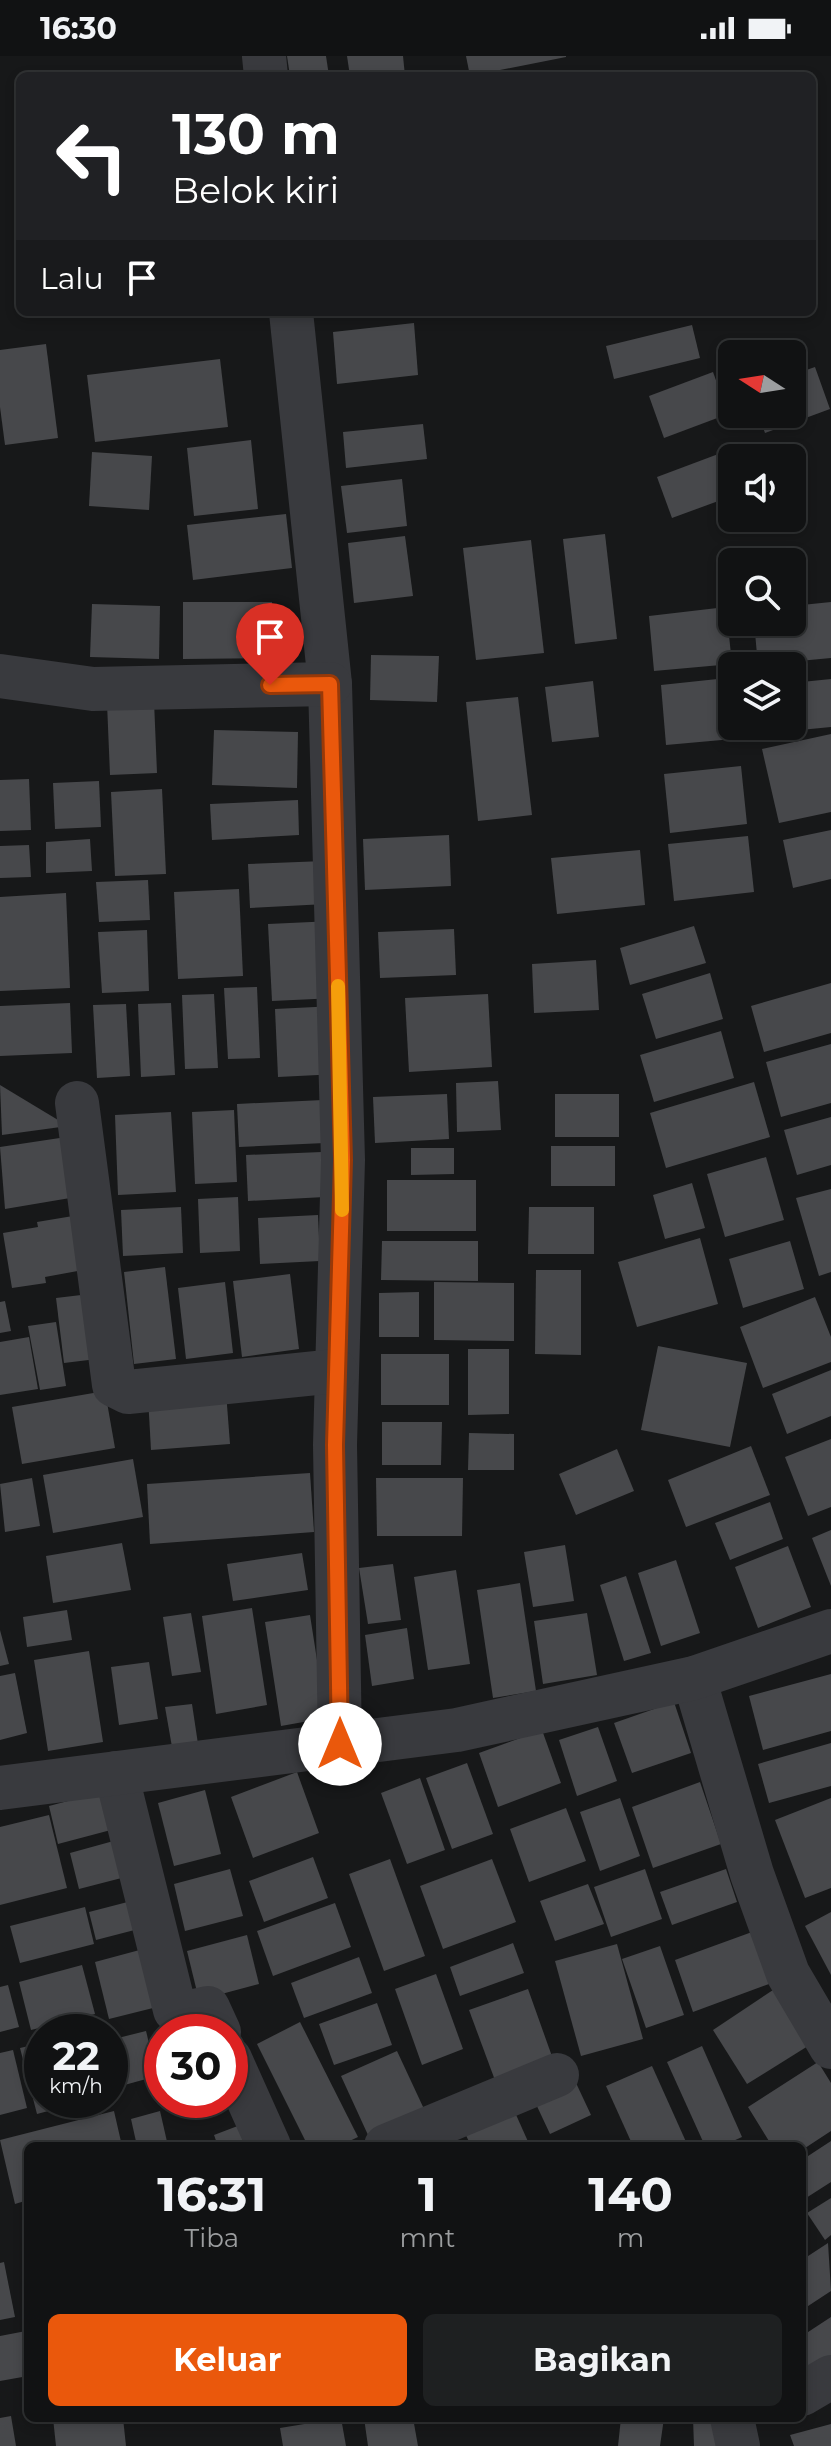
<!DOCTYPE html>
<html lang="id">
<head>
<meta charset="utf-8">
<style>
	:root { --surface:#111213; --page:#1e2021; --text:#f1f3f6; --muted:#9c9ea0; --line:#303233; --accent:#ea580c }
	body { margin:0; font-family:Montserrat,sans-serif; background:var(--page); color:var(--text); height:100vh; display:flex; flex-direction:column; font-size:30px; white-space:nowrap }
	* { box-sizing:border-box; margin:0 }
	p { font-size:26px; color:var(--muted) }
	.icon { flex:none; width:44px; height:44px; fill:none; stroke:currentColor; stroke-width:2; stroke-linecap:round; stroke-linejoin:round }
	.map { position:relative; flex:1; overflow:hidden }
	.details { position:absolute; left:24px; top:2086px; width:782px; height:280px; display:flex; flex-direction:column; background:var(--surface); border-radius:12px; box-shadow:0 4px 12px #0003,0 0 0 2px var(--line) }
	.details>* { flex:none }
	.top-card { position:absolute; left:16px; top:16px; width:800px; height:244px; border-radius:12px; box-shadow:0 4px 12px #0003,0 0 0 2px var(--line); background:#202124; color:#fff; overflow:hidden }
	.needle { width:52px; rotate:282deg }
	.tools { position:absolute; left:718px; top:284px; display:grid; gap:16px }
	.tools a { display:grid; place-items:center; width:88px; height:88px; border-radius:12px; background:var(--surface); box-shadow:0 4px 12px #0003,0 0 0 2px var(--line); font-size:40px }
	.speed { position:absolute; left:24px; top:1958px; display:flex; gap:16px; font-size:40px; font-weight:700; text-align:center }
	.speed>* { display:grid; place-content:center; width:104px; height:104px; border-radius:50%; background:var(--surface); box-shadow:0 4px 12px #0003,0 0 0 2px var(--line); line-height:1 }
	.speed small { font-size:20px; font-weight:400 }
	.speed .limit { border:12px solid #d22; background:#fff; color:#111 }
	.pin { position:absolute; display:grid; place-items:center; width:68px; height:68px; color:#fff; margin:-82px -34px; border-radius:50% 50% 50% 0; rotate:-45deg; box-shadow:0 0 8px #0007 }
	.pin .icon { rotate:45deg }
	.me { position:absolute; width:88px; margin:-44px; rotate:0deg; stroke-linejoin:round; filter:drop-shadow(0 0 6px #0008) }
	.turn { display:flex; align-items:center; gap:28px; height:168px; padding:0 24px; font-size:36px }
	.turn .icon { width:104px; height:104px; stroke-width:2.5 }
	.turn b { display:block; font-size:56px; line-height:68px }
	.then { display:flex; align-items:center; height:76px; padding:0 24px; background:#0003; gap:16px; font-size:30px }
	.eta { display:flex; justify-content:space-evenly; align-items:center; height:136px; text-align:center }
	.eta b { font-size:48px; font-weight:700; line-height:56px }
	.primary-button { display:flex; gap:16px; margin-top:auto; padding:16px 24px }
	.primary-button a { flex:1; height:92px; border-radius:12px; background:var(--accent); color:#fff; font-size:32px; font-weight:700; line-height:92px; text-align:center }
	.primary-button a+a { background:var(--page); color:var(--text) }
	.status { display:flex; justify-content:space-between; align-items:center; height:56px; padding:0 40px; background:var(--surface); direction:ltr }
	.status svg { height:22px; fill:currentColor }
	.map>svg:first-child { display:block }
	.building { fill:#47484b }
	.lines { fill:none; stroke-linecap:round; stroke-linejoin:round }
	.street { stroke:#393a3e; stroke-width:44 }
	.route-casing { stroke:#983908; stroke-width:20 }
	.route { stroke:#ea580c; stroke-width:14 }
	.slow { stroke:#f59e0b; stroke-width:14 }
</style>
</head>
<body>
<div class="status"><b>16:30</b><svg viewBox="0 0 49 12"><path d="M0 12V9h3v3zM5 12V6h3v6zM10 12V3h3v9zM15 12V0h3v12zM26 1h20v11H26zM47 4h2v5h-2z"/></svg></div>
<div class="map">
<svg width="831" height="2390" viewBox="0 0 831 2390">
	<rect width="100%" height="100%" fill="#171819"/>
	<!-- building -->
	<g class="building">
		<polygon points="287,0 326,0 329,20 290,20"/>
		<polygon points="347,0 403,0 405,20 350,20"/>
		<polygon points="466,0 566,0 566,1 470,20"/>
		<polygon points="414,267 418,319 337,328 333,276"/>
		<polygon points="692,269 700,302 614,323 606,290"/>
		<polygon points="46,288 58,382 5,389 0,351 0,294"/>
		<polygon points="220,303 228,371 95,386 87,319"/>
		<polygon points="815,311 830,353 765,377 758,358 792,358 792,319"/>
		<polygon points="713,316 728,358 664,382 649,340"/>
		<polygon points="423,368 427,403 346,412 343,376"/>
		<polygon points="251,384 258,453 194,460 187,392"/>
		<polygon points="92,396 152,400 149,454 89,450"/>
		<polygon points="721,397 732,427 732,440 672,462 657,421"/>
		<polygon points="402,423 407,470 347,477 341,430"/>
		<polygon points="286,458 292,512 193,524 187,469"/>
		<polygon points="605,478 617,583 575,588 563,483"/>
		<polygon points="405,480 413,540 354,547 348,487"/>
		<polygon points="531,484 544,597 476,604 463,492"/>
		<polygon points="183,546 272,546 272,602 183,603"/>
		<polygon points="831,546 831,602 758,609 754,566 792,566 792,550"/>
		<polygon points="92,548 160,550 159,603 90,601"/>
		<polygon points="726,551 732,608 654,615 649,560"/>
		<polygon points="371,599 439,600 437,646 370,644"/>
		<polygon points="727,622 733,683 666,689 661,629"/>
		<polygon points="831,623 831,671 759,678 758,670 792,670 792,627"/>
		<polygon points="593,625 599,681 552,686 545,631"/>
		<polygon points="518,641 532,759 478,765 466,646"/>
		<polygon points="154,645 157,717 110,719 107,647"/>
		<polygon points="214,674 298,676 297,732 212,729"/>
		<polygon points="831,678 831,756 779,767 762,693"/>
		<polygon points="741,710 747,768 670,777 664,718"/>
		<polygon points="29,723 31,774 0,775 0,724"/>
		<polygon points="99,725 101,771 55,773 53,727"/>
		<polygon points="162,733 166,818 115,820 111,736"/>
		<polygon points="298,744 299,779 212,784 210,748"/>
		<polygon points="831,774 831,823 793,832 783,784"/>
		<polygon points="449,779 451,830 365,834 363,783"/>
		<polygon points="748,780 754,836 674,845 668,788"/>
		<polygon points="90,783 92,815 46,817 46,786"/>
		<polygon points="29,789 31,821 0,822 0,790"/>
		<polygon points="640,794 645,849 557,858 551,802"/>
		<polygon points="324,805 326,848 250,852 248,808"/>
		<polygon points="148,824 150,864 99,866 96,826"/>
		<polygon points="239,833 243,920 178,923 174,836"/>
		<polygon points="66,837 70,932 0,935 0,841"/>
		<polygon points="333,865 336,942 272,945 268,868"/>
		<polygon points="694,870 706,907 630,929 620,892"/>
		<polygon points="454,873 456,919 380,922 378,876"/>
		<polygon points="147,874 149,935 102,937 98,876"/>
		<polygon points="596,904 599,954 534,957 532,908"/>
		<polygon points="710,917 723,963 656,983 642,938"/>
		<polygon points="831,927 831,977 764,996 751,950"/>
		<polygon points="257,931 260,1002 228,1003 224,932"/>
		<polygon points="214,938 218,1012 185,1013 182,939"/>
		<polygon points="488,938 492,1011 409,1016 405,942"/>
		<polygon points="70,947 72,997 0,1000 0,950"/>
		<polygon points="171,947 175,1019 141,1021 138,948"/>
		<polygon points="126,948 130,1020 97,1022 93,949"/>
		<polygon points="335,950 338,1018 278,1021 275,953"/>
		<polygon points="721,975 734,1022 654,1046 640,999"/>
		<polygon points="831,988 831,1047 781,1061 766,1006"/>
		<polygon points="498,1025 501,1074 457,1076 456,1027"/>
		<polygon points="754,1026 770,1081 666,1112 650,1057"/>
		<polygon points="0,1029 68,1070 2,1079"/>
		<polygon points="447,1038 449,1083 375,1087 373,1041"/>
		<rect x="555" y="1038" width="64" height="43"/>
		<polygon points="323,1044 325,1087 239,1091 237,1048"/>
		<polygon points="234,1054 237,1126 195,1128 192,1056"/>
		<polygon points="171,1056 176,1136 118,1139 115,1059"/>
		<polygon points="831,1061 831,1109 797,1119 784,1074"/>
		<polygon points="73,1080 82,1140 5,1153 0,1091"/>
		<rect x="551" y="1090" width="64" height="40"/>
		<polygon points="411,1092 454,1092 454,1118 411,1119"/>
		<polygon points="322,1096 325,1141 248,1145 246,1099"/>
		<polygon points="766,1101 784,1164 725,1181 707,1118"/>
		<rect x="387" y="1124" width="89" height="51"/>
		<polygon points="692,1127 705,1172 665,1183 653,1139"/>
		<polygon points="831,1133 831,1216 819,1220 796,1142"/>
		<polygon points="238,1141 240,1195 200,1197 198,1143"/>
		<polygon points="181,1151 183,1197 123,1200 121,1154"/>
		<polygon points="529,1151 594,1151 594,1198 528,1198"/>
		<polygon points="85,1158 94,1212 45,1221 46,1227 12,1232 3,1177 38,1171 37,1166"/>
		<polygon points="318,1159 320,1205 260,1208 258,1162"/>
		<polygon points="700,1182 718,1248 637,1271 618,1206"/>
		<polygon points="382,1185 478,1185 478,1225 381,1224"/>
		<polygon points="790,1185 804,1233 743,1252 729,1203"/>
		<polygon points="165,1211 176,1303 134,1308 124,1216"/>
		<polygon points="536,1214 581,1214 581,1299 535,1298"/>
		<polygon points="290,1218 299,1293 242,1301 233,1225"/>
		<polygon points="225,1226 233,1297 186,1303 178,1232"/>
		<polygon points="434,1226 514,1227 514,1285 434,1284"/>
		<polygon points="419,1236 419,1281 379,1281 379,1237"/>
		<polygon points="98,1237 105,1302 64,1307 56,1242"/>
		<polygon points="815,1241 831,1281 831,1306 763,1332 740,1271"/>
		<polygon points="5,1245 11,1275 0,1277 0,1246"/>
		<polygon points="56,1266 66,1330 40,1334 28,1270"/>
		<polygon points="29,1281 38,1333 0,1339 0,1286"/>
		<polygon points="658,1290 747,1307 730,1391 641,1374"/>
		<polygon points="468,1293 509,1293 509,1358 468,1359"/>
		<rect x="381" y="1298" width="68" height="51"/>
		<polygon points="831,1314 831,1360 787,1378 772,1338"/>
		<polygon points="105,1335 115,1392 22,1408 12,1351"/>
		<polygon points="226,1336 230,1388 151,1394 148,1341"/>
		<polygon points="382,1366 442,1366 441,1409 382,1409"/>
		<polygon points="469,1377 514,1378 514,1414 468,1414"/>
		<polygon points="831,1383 831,1451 808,1460 785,1401"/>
		<polygon points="751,1390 770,1439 686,1471 668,1424"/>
		<polygon points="617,1393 634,1435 576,1459 559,1418"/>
		<polygon points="133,1403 143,1461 53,1477 43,1419"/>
		<polygon points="310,1417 314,1476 150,1488 147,1428"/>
		<polygon points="32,1422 40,1470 5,1476 0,1428"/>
		<polygon points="376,1422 463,1422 462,1480 377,1480"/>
		<polygon points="770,1446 783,1483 730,1504 715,1467"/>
		<polygon points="831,1474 831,1530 812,1482"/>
		<polygon points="122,1487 131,1534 53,1547 46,1500"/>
		<polygon points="565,1489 574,1545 533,1551 524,1496"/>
		<polygon points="788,1490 811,1551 758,1572 735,1511"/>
		<polygon points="302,1497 308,1534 233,1545 227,1508"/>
		<polygon points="676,1504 700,1577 661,1590 638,1517"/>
		<polygon points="393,1508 401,1564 368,1568 359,1512"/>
		<polygon points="456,1514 470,1608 428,1614 414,1521"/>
		<polygon points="626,1520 651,1597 624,1605 600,1529"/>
		<polygon points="520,1527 536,1635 493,1642 477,1534"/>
		<polygon points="252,1552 267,1649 216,1658 202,1560"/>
		<polygon points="67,1554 72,1584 27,1591 23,1561"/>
		<polygon points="191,1557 201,1616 172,1620 163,1561"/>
		<polygon points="587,1557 597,1619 543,1628 534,1565"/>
		<polygon points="310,1559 326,1662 281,1670 265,1566"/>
		<polygon points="407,1572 414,1623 372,1630 365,1579"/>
		<polygon points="0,1574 9,1608 0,1610"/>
		<polygon points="89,1595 103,1686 48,1695 34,1604"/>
		<polygon points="149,1606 158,1663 119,1669 111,1611"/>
		<polygon points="15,1617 27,1677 0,1684 0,1620"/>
		<polygon points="831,1618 831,1675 763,1694 749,1640"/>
		<polygon points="674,1646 691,1697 632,1717 614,1667"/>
		<polygon points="192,1648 198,1688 172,1691 165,1651"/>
		<polygon points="598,1671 617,1725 577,1740 559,1684"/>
		<polygon points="542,1674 561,1727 498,1751 479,1697"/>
		<polygon points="831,1687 831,1730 769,1747 758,1708"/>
		<polygon points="467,1707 493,1778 452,1793 426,1722"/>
		<polygon points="297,1716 319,1777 253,1802 231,1741"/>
		<polygon points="420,1722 445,1794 407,1808 381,1737"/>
		<polygon points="700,1726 721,1788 653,1812 632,1751"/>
		<polygon points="117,1732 126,1770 58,1788 49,1750"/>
		<polygon points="205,1734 221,1798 174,1810 158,1747"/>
		<polygon points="620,1742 640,1800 600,1815 580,1756"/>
		<polygon points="831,1742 831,1832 805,1842 775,1764"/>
		<polygon points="566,1752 586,1805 529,1826 510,1773"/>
		<polygon points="49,1759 67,1832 0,1849 0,1771"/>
		<polygon points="128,1781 137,1818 79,1833 70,1797"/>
		<polygon points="313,1801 328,1842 264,1866 249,1825"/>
		<polygon points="390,1803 425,1900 384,1915 349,1818"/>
		<polygon points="492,1803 516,1866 443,1893 420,1830"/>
		<polygon points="230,1813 243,1860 185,1875 174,1828"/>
		<polygon points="645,1813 662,1863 611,1881 594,1831"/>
		<polygon points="726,1813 737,1846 672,1869 660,1836"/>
		<polygon points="588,1828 604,1868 555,1885 540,1845"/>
		<polygon points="143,1842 150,1870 96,1884 89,1856"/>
		<polygon points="335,1847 351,1891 273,1920 257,1875"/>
		<polygon points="85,1851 94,1888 20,1907 10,1870"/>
		<polygon points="831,1856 831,1919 805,1870"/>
		<polygon points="752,1876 769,1928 693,1956 675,1904"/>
		<polygon points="247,1879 259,1928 199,1944 187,1895"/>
		<polygon points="513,1887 524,1917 460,1940 450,1911"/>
		<polygon points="617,1888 643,1983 581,2000 555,1905"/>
		<polygon points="660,1890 684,1959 646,1972 622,1903"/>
		<polygon points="147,1892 161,1950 109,1963 95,1906"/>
		<polygon points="359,1901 372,1937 304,1962 291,1927"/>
		<polygon points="82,1909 95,1958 31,1974 19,1926"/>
		<polygon points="436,1918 463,1993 422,2009 395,1933"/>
		<polygon points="8,1929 19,1971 0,1976 0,1931"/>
		<polygon points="528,1933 554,2006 496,2027 469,1954"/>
		<polygon points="773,1934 808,1990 747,2028 713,1974"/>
		<polygon points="377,1947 392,1989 334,2009 319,1968"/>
		<polygon points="300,1966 358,2081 339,2090 308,2090 257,1988"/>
		<polygon points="146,1975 157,2020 110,2033 110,1984"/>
		<polygon points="42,1987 42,2044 86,2045 37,2058 20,1992"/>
		<polygon points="702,1990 742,2081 722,2090 705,2090 667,2006"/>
		<polygon points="13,1994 27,2052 0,2059 0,1997"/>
		<polygon points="397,1995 424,2053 368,2079 341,2020"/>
		<polygon points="818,2006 831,2027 831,2075 802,2094 802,2090 772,2090 748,2051"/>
		<polygon points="652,2010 687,2088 682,2090 633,2090 606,2030"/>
		<polygon points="576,2027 591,2059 550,2078 535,2046"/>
		<polygon points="238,2043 187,2062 180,2044 230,2044"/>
		<polygon points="513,2052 530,2090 471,2090 464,2075"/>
		<polygon points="114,2055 122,2090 28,2090 28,2144 15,2148 0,2084"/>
		<polygon points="160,2055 168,2090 137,2090 131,2063"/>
		<polygon points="256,2063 266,2090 218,2090 214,2079"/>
		<polygon points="831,2085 831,2126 806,2142 802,2136 802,2104"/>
		<polygon points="831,2142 831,2179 825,2184 807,2157"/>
		<polygon points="828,2187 831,2235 802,2254 802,2204"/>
		<polygon points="4,2206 15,2261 0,2264 0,2207"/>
		<polygon points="831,2261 831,2312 814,2323 802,2304 802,2280"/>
		<polygon points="26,2275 28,2320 0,2325 0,2280"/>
		<polygon points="11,2360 16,2390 0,2390 0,2362"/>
		<polygon points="53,2362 123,2362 126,2390 56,2390"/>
		<polygon points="341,2362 346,2390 283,2390 280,2372"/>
		<polygon points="364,2362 413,2362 418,2390 368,2390"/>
		<polygon points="621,2362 664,2362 660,2390 618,2390"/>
		<polygon points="693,2362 726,2362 728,2390 694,2390"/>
		<polygon points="831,2368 831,2390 794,2390 790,2379"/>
	</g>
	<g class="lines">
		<!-- street -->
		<g class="street">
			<polyline points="264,0 266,20"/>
			<polyline points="291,256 330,628 343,1104 335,1389 340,1688"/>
			<polyline points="0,620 93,633 330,628"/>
			<polyline points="77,1047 114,1329 128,1336 336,1315"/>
			<polyline points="694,1622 752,1818 788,1918 831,1991"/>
			<polyline points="116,1717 175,1954 181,1958 208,1952 219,1976"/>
			<polyline points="0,1732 457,1674 694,1622 831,1575"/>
			<polyline points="230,2003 269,2090"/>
			<polyline points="386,2090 557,2019"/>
			<polyline points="802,2338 831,2321"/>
			<polyline points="732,2362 738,2390"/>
		</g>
	</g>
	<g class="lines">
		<defs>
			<polyline id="route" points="270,629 330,628 343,1104 335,1389 340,1688"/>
		</defs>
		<!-- route casing -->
		<use href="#route" class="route-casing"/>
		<!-- route -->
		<use href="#route" class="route"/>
		<!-- slow -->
		<polyline class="slow" points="338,930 342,1154"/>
	</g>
</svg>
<div class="tools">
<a><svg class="needle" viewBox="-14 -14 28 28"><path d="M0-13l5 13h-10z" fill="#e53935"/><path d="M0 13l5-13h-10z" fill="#9c9ea0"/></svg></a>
<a><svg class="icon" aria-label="sound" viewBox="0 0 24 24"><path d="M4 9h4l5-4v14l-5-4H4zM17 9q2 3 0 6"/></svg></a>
<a><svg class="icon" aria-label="search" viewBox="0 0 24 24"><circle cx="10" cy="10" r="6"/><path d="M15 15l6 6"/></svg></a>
<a><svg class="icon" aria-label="layers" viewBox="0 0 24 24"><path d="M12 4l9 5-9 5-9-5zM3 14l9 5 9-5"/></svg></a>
</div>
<div class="speed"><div>22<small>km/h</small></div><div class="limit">30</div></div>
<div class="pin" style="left:270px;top:629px;background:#d93025"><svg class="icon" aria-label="arrive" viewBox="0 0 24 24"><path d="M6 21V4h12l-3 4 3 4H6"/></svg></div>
<svg class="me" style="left:340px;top:1688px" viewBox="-20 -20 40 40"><circle r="19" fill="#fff"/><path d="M0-13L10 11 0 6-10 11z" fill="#ea580c"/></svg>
<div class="top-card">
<div class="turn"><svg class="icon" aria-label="left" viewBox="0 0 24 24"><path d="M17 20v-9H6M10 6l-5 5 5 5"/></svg><div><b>130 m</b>Belok kiri</div></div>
<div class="then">Lalu<svg class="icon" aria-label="arrive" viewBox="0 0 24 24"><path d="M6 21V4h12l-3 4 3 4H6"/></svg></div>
</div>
<section class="details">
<div class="eta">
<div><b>16:31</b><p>Tiba</p></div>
<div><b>1</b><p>mnt</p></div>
<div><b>140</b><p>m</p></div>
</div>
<div class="primary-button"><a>Keluar</a><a>Bagikan</a></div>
</section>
</div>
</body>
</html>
